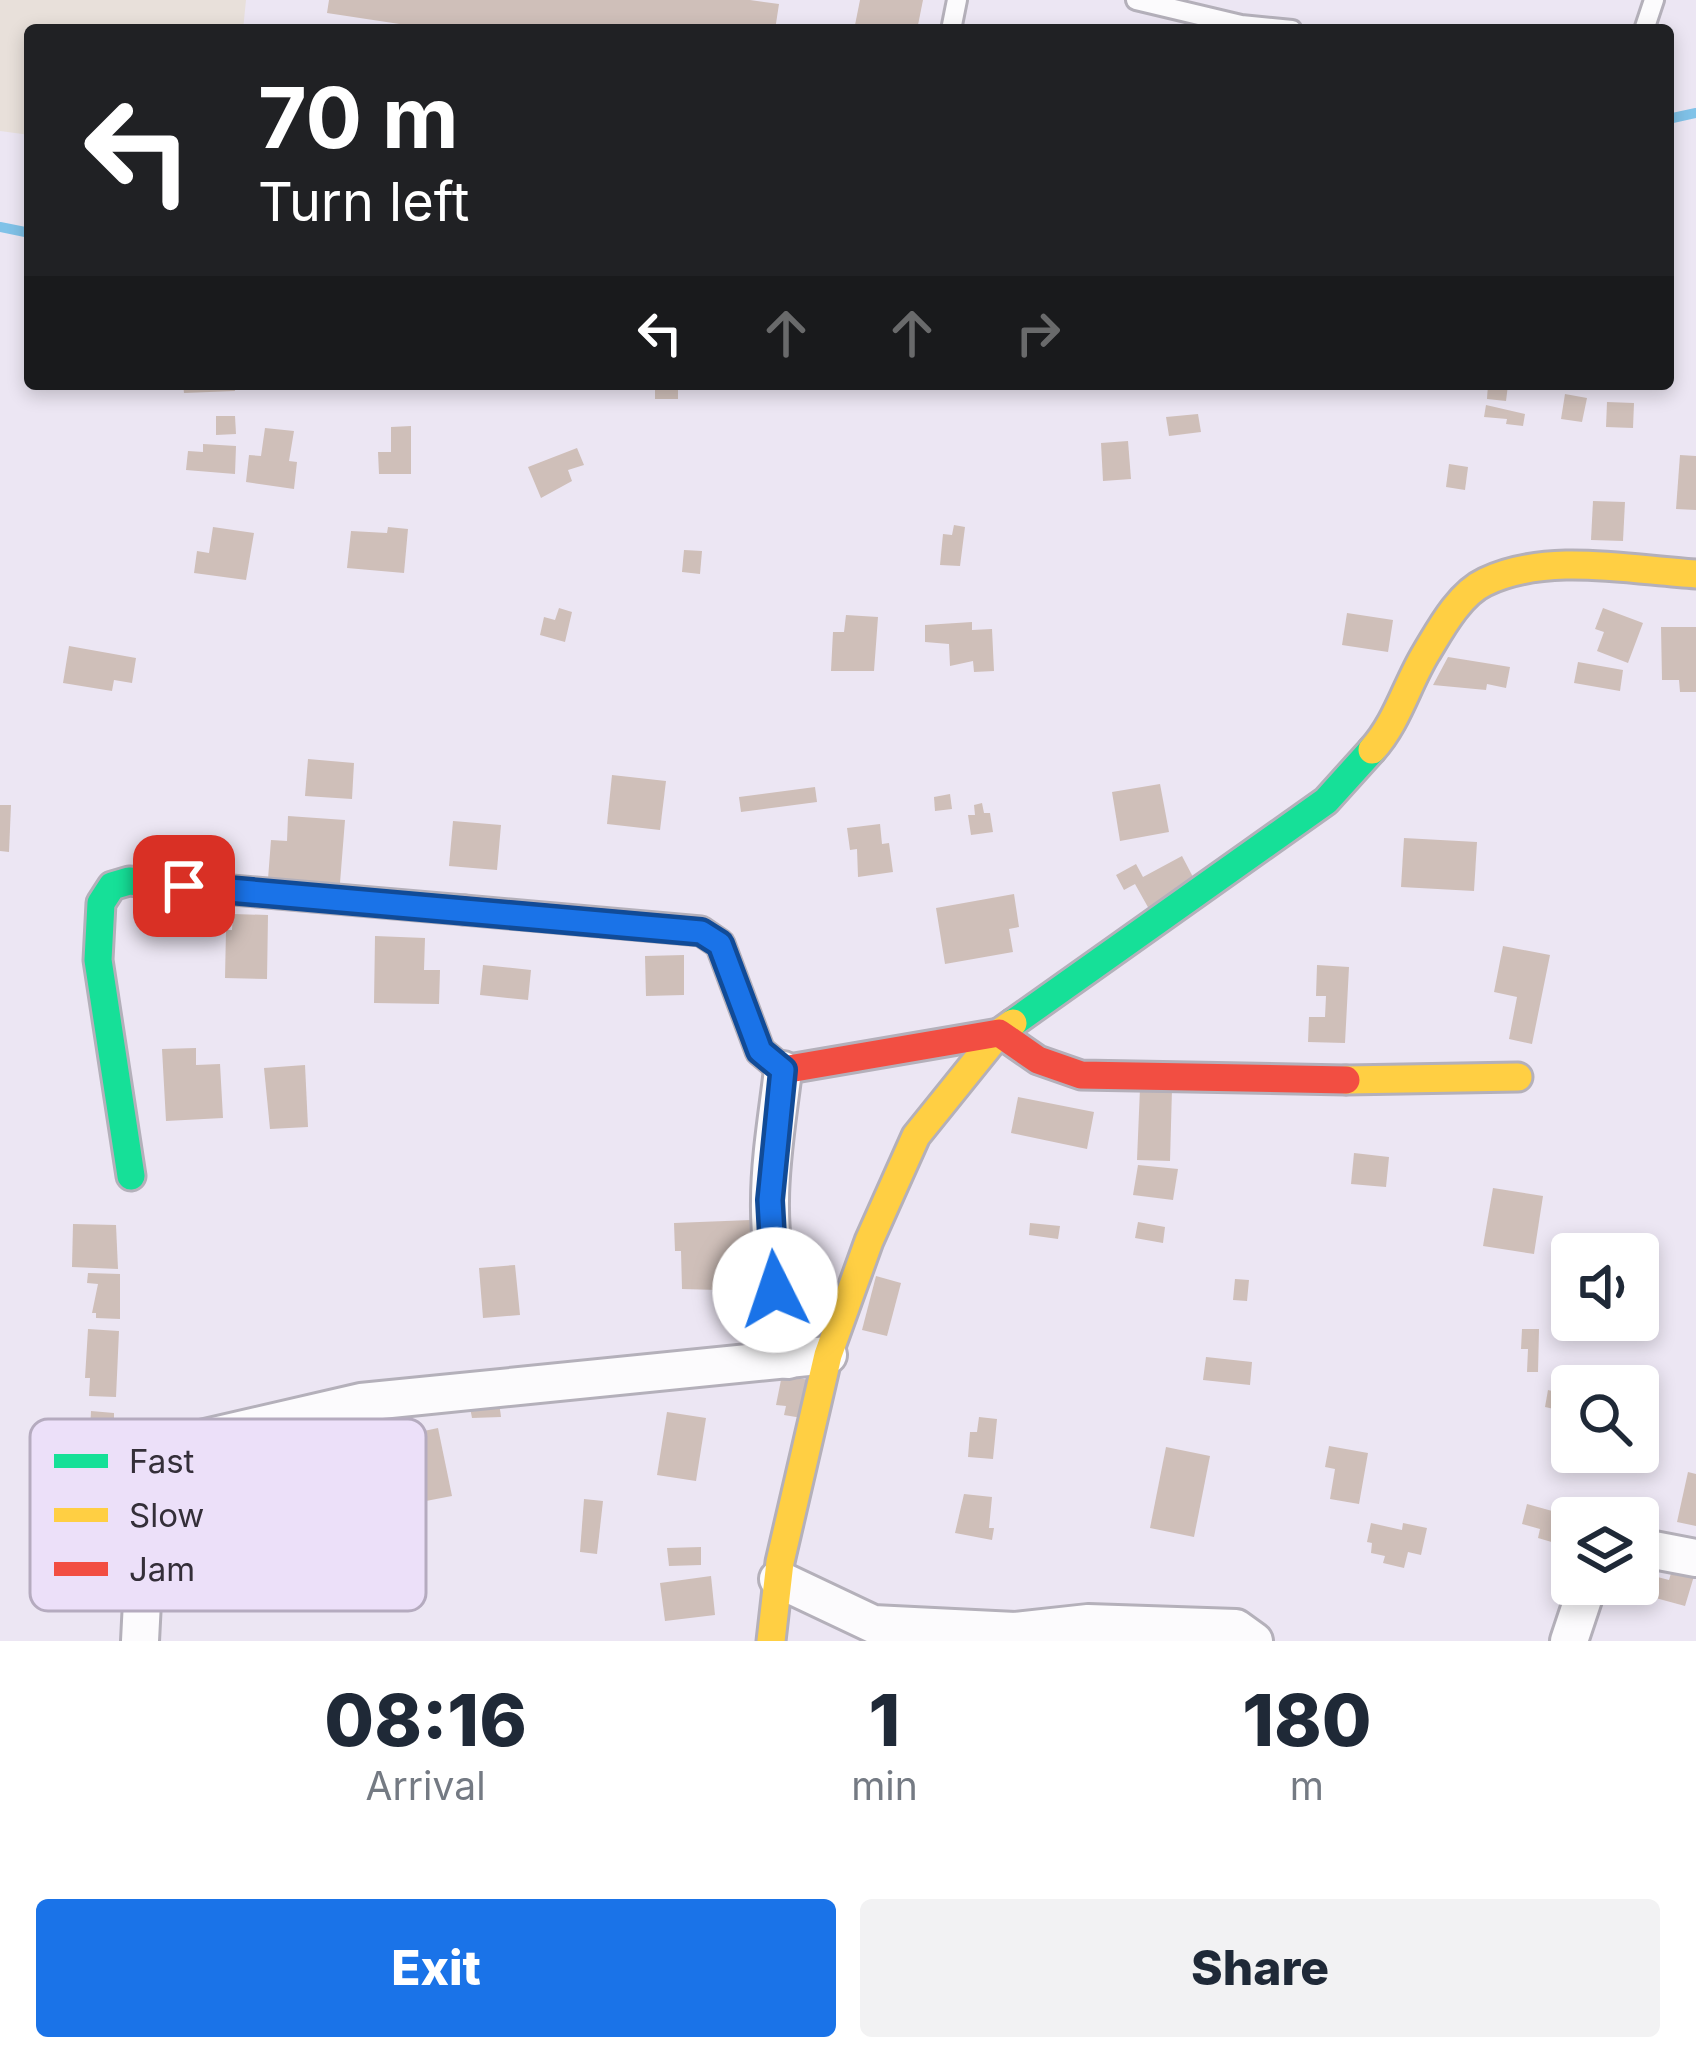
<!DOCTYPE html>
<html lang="en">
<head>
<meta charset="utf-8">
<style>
	:root { --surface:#fff; --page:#f2f2f3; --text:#1f2937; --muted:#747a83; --accent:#1a73e8 }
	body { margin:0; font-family:Inter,sans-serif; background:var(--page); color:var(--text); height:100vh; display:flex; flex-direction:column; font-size:45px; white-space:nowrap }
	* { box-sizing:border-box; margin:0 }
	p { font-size:39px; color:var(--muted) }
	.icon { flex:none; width:66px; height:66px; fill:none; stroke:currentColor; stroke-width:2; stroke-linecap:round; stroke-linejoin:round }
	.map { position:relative; height:1641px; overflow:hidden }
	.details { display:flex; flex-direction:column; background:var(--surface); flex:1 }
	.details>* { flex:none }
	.top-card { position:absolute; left:24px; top:24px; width:1650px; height:366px; border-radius:12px; box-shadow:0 6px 18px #0003; background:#202124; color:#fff; overflow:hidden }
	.controls { position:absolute; left:1551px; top:1233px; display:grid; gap:24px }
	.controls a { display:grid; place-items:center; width:108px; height:108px; border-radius:12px; background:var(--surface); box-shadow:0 6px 18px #0003; font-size:60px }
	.pin { position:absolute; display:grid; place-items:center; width:102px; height:102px; color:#fff; margin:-51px; border-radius:24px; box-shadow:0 6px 18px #0006 }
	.me { position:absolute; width:132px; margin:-66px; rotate:356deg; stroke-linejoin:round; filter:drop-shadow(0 0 9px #0008) }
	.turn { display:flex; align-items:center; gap:42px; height:252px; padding:0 36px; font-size:54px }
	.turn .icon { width:156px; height:156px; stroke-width:2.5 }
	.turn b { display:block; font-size:84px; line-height:102px }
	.lanes { display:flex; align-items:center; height:114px; padding:0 36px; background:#0003; justify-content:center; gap:60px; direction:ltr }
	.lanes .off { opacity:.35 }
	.eta { display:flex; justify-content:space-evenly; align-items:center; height:204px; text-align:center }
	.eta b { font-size:72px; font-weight:800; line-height:84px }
	.button { display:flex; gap:24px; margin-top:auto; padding:24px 36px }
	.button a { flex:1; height:138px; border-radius:12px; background:var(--accent); color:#fff; font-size:48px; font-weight:800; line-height:138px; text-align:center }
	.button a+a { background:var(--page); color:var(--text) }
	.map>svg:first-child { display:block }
	.education { fill:#e8e0da }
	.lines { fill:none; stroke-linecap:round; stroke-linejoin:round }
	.stream { stroke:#80c2e8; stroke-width:10 }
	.building { fill:#cfbfb9 }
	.lane-casing { stroke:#b4b0ba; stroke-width:24 }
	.street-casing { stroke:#b4b0ba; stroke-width:42 }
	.fast-casing { stroke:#b4b0ba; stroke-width:33 }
	.slow-casing { stroke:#b4b0ba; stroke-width:33 }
	.jam-casing { stroke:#b4b0ba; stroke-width:33 }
	.lane { stroke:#fcfbfd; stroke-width:18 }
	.street { stroke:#fcfbfd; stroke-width:36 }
	.fast { stroke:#16e098; stroke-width:27 }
	.slow { stroke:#ffcf43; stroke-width:27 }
	.jam { stroke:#f24e42; stroke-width:27 }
	.route-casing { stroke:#114b97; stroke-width:30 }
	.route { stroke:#1a73e8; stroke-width:21 }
	.key { fill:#ece0f9; stroke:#b5abbf; stroke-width:3 }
	.key-label { font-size:33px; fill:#342f39 }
</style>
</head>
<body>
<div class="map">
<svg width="1696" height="1641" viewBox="0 0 1696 1641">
	<rect width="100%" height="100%" fill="#ece6f3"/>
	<!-- education -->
	<polygon class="education" points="0,0 246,0 243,30 30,30 30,135 0,131"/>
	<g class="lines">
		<!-- stream -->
		<g class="stream">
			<polyline points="1668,119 1696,113"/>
			<polyline points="0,227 30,233"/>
		</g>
	</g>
	<!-- building -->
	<g class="building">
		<polygon points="329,0 750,0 779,4 775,30 439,30 327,13"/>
		<polygon points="860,0 923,0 917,30 854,30"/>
		<polygon points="183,384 234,384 235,391 184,393"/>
		<rect x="655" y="384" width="23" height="15"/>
		<polygon points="1488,384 1508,385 1506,401 1487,399"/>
		<polygon points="1565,394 1587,398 1582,422 1561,419"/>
		<polygon points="1607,402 1634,403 1633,428 1606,427"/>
		<polygon points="1486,405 1525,414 1523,426 1506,424 1507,419 1484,417"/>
		<polygon points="1198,414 1201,432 1169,436 1166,417"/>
		<polygon points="216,416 235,416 236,434 216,435"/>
		<polygon points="411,426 411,474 379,474 378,452 391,452 391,427"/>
		<polygon points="265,428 294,431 289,461 297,462 294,489 246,482 249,455 261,456"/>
		<polygon points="1128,441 1131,479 1103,481 1101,443"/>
		<polygon points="203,444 236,446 235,474 186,470 188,451 203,452"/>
		<polygon points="577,448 584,465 568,470 572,481 541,498 528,467"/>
		<polygon points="1680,455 1696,456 1696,510 1676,509"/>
		<polygon points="1449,464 1468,467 1465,490 1446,487"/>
		<polygon points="1593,501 1625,502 1623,541 1591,540"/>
		<polygon points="954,525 965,527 960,566 940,565 943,534 952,535"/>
		<polygon points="213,527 254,533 246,580 194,573 197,551 209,553"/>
		<polygon points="388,527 408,529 404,573 347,568 351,531 387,533"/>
		<polygon points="684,550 702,551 700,574 682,572"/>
		<polygon points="559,608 572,612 565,642 540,635 544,617 555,620"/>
		<polygon points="1603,608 1643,623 1628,663 1597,651 1604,632 1595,629"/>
		<polygon points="1347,613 1393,620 1388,652 1342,645"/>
		<polygon points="846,615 878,617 874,671 831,671 833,632 844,632"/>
		<polygon points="972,622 972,630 992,629 994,671 974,672 973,661 950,666 949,644 925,642 925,625"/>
		<polygon points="1661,627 1696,627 1696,692 1680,692 1679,680 1662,680"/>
		<polygon points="69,646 136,658 132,683 114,680 112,691 63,683"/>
		<polygon points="1448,657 1510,667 1506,688 1487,684 1486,690 1433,685"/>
		<polygon points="1578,662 1623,670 1620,691 1574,683"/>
		<polygon points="308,759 354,763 352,799 305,796"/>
		<polygon points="612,775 666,781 660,830 607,824"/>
		<polygon points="1160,784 1169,832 1120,841 1112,792"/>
		<polygon points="815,787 817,802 741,812 739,797"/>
		<polygon points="950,794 952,809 935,811 934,797"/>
		<polygon points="982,803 984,813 990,813 993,832 971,835 968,815 975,815 974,805"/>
		<polygon points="0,805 11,805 9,852 0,851"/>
		<polygon points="288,816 345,820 340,883 268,879 271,840 287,841"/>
		<polygon points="453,821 501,825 497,870 449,866"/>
		<polygon points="880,824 882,844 889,843 893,872 858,877 857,849 850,850 847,828"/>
		<polygon points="1404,838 1477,842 1474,891 1401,887"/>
		<polygon points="1182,856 1193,877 1149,909 1135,884 1124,890 1116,875 1136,864 1143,877"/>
		<polygon points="1014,894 1019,927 1009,929 1013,952 945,964 936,908"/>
		<polygon points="233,914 268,915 267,979 225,978 226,930 232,930"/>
		<polygon points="375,936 425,938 424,970 440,970 439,1004 374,1003"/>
		<polygon points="1503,946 1550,955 1532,1044 1509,1039 1517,997 1494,992"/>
		<polygon points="684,955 684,995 646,996 645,956"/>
		<polygon points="483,965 531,970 528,1000 480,995"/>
		<polygon points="1317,965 1349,967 1345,1043 1308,1042 1309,1017 1325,1017 1326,996 1316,996"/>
		<polygon points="196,1048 196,1065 220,1064 223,1118 166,1121 162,1049"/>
		<polygon points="305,1065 308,1127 270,1129 264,1068"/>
		<polygon points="1140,1088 1172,1089 1170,1161 1137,1160"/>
		<polygon points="1018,1097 1094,1112 1087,1149 1011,1133"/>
		<polygon points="1354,1153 1389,1157 1386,1187 1351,1184"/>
		<polygon points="1138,1165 1178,1169 1173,1200 1133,1195"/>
		<polygon points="1493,1188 1543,1196 1534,1254 1483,1246"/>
		<polygon points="751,1220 754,1291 682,1289 681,1251 675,1251 674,1223"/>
		<polygon points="1138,1222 1165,1227 1163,1243 1135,1238"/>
		<polygon points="1030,1223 1060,1226 1058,1239 1029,1235"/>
		<polygon points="73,1224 116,1225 118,1269 72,1267"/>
		<polygon points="515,1265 520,1315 483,1318 479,1268"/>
		<polygon points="88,1273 120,1274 120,1319 96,1318 96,1313 92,1313 98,1284 87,1283"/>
		<polygon points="876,1276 901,1283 887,1336 862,1330"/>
		<polygon points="1235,1279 1249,1280 1247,1301 1233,1300"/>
		<polygon points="88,1329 119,1331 116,1397 89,1396 90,1378 85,1378"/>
		<polygon points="1522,1329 1539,1329 1538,1372 1527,1372 1528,1349 1521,1349"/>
		<polygon points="1206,1357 1252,1362 1250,1385 1203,1380"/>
		<polygon points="782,1375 809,1380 802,1418 784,1415 786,1406 776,1405"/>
		<polygon points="1548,1390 1572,1396 1572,1413 1545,1407"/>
		<polygon points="498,1394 501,1417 472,1418 468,1397"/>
		<polygon points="91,1411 114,1413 114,1451 89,1450"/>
		<polygon points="667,1412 706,1418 696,1481 657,1475"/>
		<polygon points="979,1417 997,1419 993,1459 968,1457 970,1432 977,1432"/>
		<polygon points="438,1428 452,1496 405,1505 391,1438"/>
		<polygon points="1329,1446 1368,1453 1359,1504 1330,1499 1335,1469 1325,1467"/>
		<polygon points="1166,1447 1210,1456 1194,1537 1150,1528"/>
		<polygon points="1688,1472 1696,1474 1696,1526 1677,1522"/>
		<polygon points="964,1494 992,1497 989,1528 994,1528 992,1540 955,1533"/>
		<polygon points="584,1499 603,1501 597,1554 580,1552"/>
		<polygon points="1527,1504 1563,1514 1555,1543 1538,1538 1540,1529 1522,1524"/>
		<polygon points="1371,1523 1402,1530 1403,1523 1427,1528 1421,1555 1408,1552 1404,1568 1383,1563 1385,1556 1371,1553 1372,1543 1367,1542"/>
		<polygon points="701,1547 701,1565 669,1566 667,1548"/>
		<polygon points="1672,1570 1694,1576 1685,1606 1641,1594 1646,1574 1669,1580"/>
		<polygon points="711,1576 715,1615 665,1621 660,1583"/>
	</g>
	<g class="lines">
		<defs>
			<g id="lane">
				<polyline points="1136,0 1241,25 1292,30"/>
				<polyline points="951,30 957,0"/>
				<polyline points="1644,30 1654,0"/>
			</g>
			<g id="street">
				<path d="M 783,1070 C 778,1113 770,1158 770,1201 C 769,1255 783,1306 788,1360"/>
				<polyline points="1638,1547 1696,1558"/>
				<polyline points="778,1579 873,1624 1015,1631 1088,1623 1236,1628 1254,1641"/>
				<polyline points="140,1641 143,1582 136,1454 361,1402 828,1355"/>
				<polyline points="1569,1641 1588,1584"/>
			</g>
			<g id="fast">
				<polyline points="1013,1023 1326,801 1372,750"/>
				<polyline points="131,1176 98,960 101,903 112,886 129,881 464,910"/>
			</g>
			<g id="slow">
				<path d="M 1372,750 C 1397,723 1407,684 1426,653 C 1440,630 1459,594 1485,582 C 1547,552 1630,570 1696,574"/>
				<polyline points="1346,1080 1518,1077"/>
				<polyline points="771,1641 780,1562 828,1355 869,1241 916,1136 999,1033 1013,1023"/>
			</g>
			<polyline id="jam" points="464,910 701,931 720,944 760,1051 783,1070 999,1033 1038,1060 1081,1075 1346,1080"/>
		</defs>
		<!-- lane casing -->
		<use href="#lane" class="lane-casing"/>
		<!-- street casing -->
		<use href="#street" class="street-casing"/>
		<!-- fast casing -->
		<use href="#fast" class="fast-casing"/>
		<!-- slow casing -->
		<use href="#slow" class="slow-casing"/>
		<!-- jam casing -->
		<use href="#jam" class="jam-casing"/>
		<!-- lane -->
		<use href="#lane" class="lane"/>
		<!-- street -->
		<use href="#street" class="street"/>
		<!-- fast -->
		<use href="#fast" class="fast"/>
		<!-- slow -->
		<use href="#slow" class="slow"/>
		<!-- jam -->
		<use href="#jam" class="jam"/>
	</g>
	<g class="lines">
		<defs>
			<polyline id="route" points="184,886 701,932 720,944 760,1051 783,1070 770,1200 775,1290"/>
		</defs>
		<!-- route casing -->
		<use href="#route" class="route-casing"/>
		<!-- route -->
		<use href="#route" class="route"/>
	</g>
	<!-- legend -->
	<rect x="30" y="1419" width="396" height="192" rx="18" class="key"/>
	<rect x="54" y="1454" width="54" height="14" fill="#16e098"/>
	<rect x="54" y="1508" width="54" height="14" fill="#ffcf43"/>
	<rect x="54" y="1562" width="54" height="14" fill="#f24e42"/>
	<g class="key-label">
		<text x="129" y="1473">Fast</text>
		<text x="129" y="1527">Slow</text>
		<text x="129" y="1581">Jam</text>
	</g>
</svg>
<div class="controls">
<a><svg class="icon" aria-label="sound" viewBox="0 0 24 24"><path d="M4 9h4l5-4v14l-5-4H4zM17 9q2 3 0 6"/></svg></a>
<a><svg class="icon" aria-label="search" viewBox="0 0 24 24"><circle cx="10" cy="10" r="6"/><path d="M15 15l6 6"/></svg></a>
<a><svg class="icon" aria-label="layers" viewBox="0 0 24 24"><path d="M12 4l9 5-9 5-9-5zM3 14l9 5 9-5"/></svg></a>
</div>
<div class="pin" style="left:184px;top:886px;background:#d93025"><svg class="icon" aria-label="arrive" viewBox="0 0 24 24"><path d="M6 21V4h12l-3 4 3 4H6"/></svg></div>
<svg class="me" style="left:775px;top:1290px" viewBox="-20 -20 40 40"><circle r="19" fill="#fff"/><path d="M0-13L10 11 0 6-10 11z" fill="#1a73e8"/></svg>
<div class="top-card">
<div class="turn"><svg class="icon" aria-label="left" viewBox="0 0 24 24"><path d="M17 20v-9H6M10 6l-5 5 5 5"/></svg><div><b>70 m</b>Turn left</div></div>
<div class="lanes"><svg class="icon" aria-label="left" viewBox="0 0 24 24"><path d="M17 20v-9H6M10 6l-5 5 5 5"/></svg><svg class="icon off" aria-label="ahead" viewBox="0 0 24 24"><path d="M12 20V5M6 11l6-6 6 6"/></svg><svg class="icon off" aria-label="ahead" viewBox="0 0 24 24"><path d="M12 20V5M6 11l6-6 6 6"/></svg><svg class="icon off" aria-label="right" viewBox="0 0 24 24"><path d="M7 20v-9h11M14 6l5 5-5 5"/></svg></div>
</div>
</div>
<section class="details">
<div class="eta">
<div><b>08:16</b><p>Arrival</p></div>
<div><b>1</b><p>min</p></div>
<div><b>180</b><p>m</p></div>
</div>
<div class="button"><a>Exit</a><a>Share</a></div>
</section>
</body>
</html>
